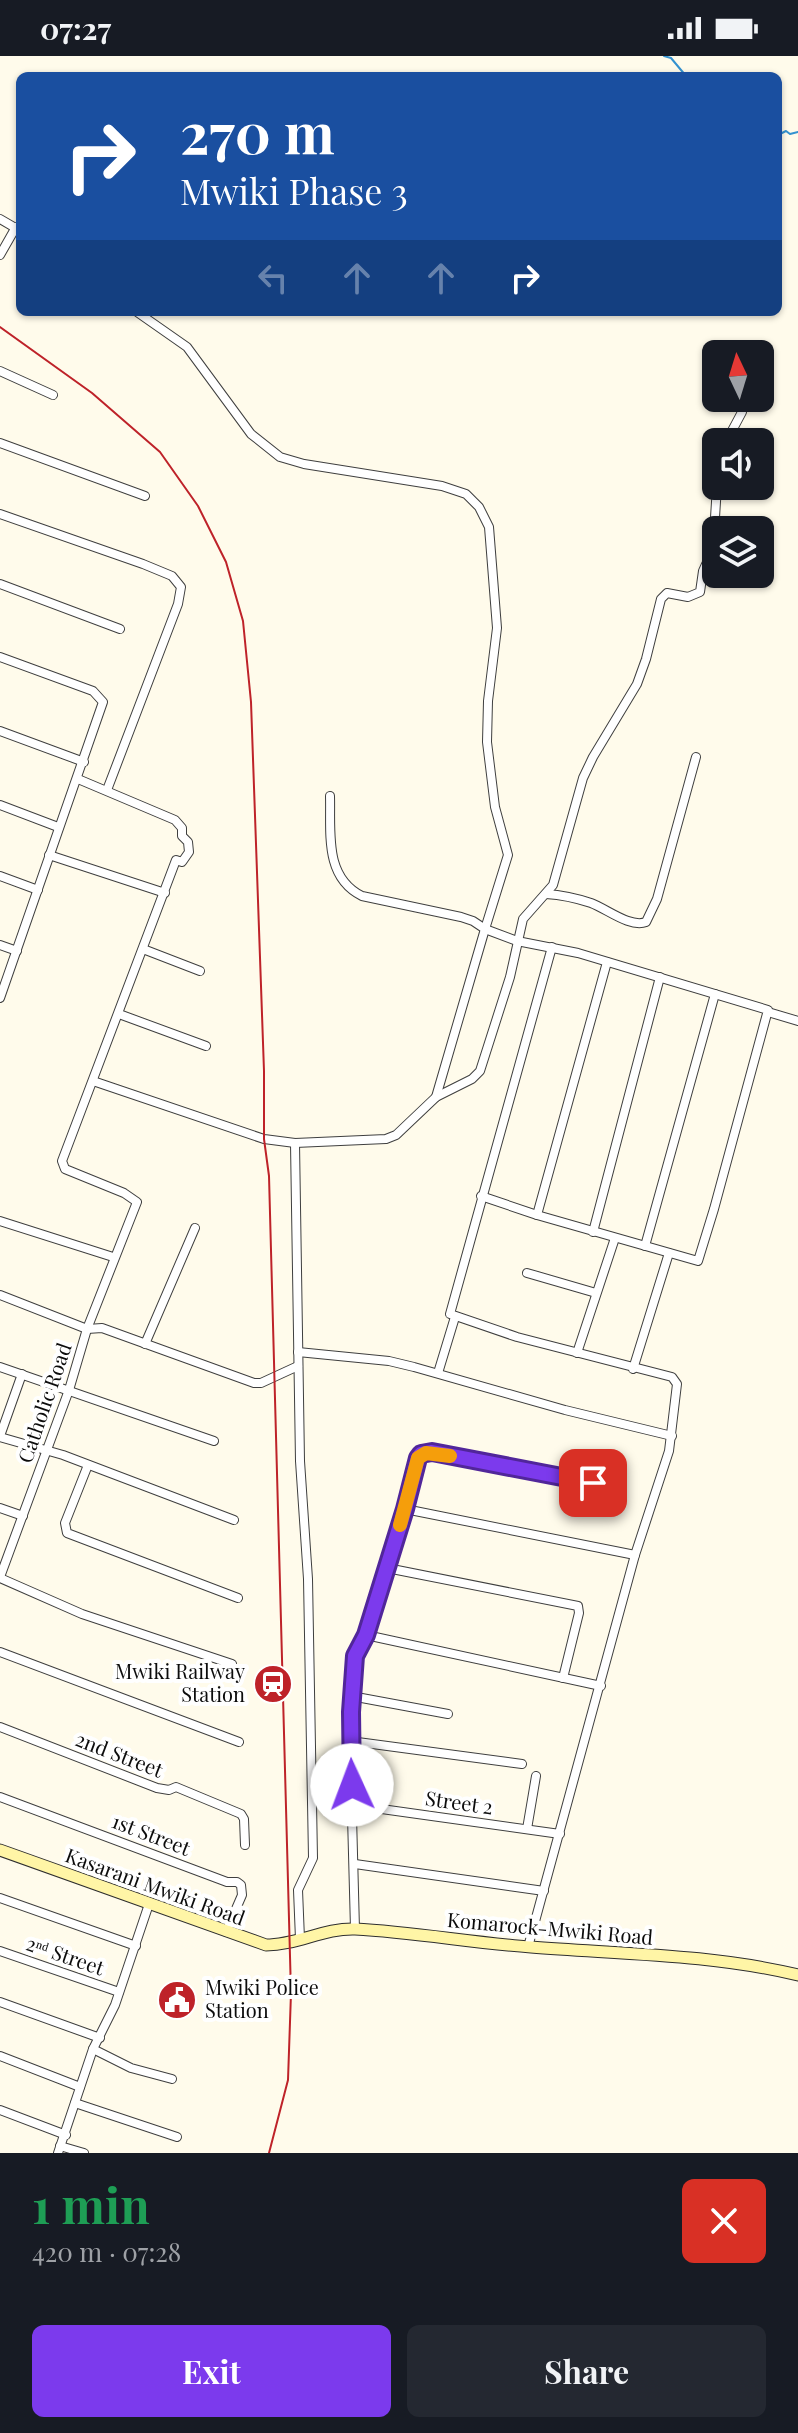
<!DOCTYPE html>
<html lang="en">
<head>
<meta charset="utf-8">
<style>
	:root { --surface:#171b24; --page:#242831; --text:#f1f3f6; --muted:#9ea1a6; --accent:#7c3aed }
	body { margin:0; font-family:"Playfair Display",serif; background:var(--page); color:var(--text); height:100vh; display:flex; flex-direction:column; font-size:30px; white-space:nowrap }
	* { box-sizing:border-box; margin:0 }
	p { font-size:26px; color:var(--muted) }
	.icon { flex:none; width:44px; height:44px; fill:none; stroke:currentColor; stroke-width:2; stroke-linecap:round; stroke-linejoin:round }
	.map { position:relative; height:2097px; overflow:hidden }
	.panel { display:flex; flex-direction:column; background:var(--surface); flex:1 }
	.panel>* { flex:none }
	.guide { position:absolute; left:16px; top:16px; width:766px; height:244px; border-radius:12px; box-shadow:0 2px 6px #0004; background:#1a4fa0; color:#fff; overflow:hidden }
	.needle { width:52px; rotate:356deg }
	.fabs { position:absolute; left:702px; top:284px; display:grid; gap:16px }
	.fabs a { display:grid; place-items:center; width:72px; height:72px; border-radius:12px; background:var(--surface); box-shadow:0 2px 6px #0004; font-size:40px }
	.pin { position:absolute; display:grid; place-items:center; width:68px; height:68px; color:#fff; margin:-34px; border-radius:16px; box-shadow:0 4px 12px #0006 }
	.me { position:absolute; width:88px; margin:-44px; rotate:358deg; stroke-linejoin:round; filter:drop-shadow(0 0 6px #0008) }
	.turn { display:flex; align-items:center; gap:28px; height:168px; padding:0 32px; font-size:36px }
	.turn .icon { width:104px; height:104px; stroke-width:2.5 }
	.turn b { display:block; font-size:56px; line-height:68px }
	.lanes { display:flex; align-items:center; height:76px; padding:0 32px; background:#0003; justify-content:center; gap:40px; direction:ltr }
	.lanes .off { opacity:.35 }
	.round { display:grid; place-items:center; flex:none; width:84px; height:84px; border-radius:12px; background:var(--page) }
	.headline { display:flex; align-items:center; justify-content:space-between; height:136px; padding:0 32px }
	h1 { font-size:48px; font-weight:700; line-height:60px; color:#1e9e55 }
	.cta { display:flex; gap:16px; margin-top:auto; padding:16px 32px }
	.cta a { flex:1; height:92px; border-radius:12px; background:var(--accent); color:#fff; font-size:32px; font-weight:700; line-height:92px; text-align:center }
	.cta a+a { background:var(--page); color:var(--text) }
	.status { display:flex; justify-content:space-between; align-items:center; height:56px; padding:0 40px; background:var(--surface); direction:ltr }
	.status svg { height:22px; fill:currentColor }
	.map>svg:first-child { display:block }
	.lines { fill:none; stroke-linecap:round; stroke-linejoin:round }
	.stream { stroke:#3492d0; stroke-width:2 }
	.minor-casing { stroke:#3f3f3f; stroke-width:10 }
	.secondary-casing { stroke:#2e2e2e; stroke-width:13 }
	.minor { stroke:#fff; stroke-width:8 }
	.secondary { stroke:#fff5a6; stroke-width:11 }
	.rail { stroke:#be2229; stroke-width:2 }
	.route-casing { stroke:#51269a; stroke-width:20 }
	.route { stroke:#7c3aed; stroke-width:14 }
	.slow { stroke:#f59e0b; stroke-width:14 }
	.labels { text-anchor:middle; stroke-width:8; stroke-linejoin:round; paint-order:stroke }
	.street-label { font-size:20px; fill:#0c0c0c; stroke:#fff }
	.poi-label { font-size:20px; fill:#0c0c0c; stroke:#fff; text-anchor:end }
</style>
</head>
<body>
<div class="status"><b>07:27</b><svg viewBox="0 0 49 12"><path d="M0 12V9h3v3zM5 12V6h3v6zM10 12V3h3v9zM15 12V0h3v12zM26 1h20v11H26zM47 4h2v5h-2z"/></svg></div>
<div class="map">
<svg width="798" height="2097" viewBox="0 0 798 2097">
	<rect width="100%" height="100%" fill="#fffbeb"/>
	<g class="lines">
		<!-- stream -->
		<g class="stream">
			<polyline points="664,0 671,2 686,20"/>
			<polyline points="778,79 786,75 790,78 798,76"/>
		</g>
		<defs>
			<g id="minor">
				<polyline points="0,163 19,174"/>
				<polyline points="0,199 16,171"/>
				<polyline points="137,256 187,291 251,378 280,401 304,408 442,430 466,438 479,451 489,471 497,572 488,645 487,686 495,751 508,799 485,873 517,885 578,897 768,954 714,1153 698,1205 537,1159 481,1140"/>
				<polyline points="0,315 53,339"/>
				<polyline points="726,386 742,356 743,342"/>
				<polyline points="0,387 145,440"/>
				<polyline points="0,458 143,508 172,520 181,531 178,548 107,734"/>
				<polyline points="0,528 120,573"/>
				<polyline points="0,601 93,635 103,646 0,942"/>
				<polyline points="0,675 84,706"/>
				<path d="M 330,740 C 331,777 324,821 362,840 L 461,861 L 473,865 L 485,873 L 436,1041"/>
				<polyline points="0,749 58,771"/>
				<polyline points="49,799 165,837"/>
				<polyline points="0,820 38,834"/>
				<path d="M 546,838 C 562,839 576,842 591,847 C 607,853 630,872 646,866 L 657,843 L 696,701"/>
				<polyline points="0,889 17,895"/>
				<polyline points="143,893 200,915"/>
				<polyline points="768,956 798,965"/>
				<polyline points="119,958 206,990"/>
				<polyline points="93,1025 264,1083 295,1087 386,1083 396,1079 436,1041 472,1023 480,1015 510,921 523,863 553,829 583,722 593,701 637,628 646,603 661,543 667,537 688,541 700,536 703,515 713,493 717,430"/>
				<polyline points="295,1087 300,1405 308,1523 313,1802 298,1834 300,1883"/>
				<polyline points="537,1159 607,906"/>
				<polyline points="0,1165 113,1201"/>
				<polyline points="593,1176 660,921"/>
				<polyline points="645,1190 715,938"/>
				<polyline points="527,1217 596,1237"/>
				<polyline points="0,1239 87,1273 102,1272 254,1327 261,1327 298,1310"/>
				<polyline points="145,1288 195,1172"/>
				<polyline points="298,1296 389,1305 414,1311 565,1354 672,1380"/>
				<polyline points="577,1297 615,1182"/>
				<polyline points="0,1311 214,1385"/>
				<polyline points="633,1313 669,1197"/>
				<polyline points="438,1317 455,1261"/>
				<polyline points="0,1380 22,1318"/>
				<polyline points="0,1381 63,1399 234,1464"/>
				<polyline points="88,1409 65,1467 67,1477 238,1542"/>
				<polyline points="0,1452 23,1460"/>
				<polyline points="405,1453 635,1499"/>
				<polyline points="387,1512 578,1550 579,1557 563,1622"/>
				<polyline points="0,1521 69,1334 87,1273 137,1146 124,1137 65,1113 62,1105 176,804 182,806 189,796 188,786 182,780 182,772 175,764 78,723"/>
				<polyline points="0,1522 82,1558 232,1608"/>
				<polyline points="366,1579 601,1630"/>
				<polyline points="0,1596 239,1686"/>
				<polyline points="351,1640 448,1658"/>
				<polyline points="0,1671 157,1732 169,1734 176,1731 241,1758 244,1763 245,1789"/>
				<polyline points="350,1685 522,1708"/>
				<polyline points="0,1741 227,1826 237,1826 241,1829 242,1839 226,1876"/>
				<polyline points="353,1749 560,1778"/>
				<polyline points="527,1773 536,1720"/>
				<polyline points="355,1808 544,1835"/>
				<polyline points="0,1842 136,1890"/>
				<polyline points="355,1873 350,1685 352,1615 405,1453 418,1402 421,1398 432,1396 593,1427"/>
				<polyline points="528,1891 635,1499 669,1395 677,1328 672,1321 517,1281 450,1258 552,891"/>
				<polyline points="0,1895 119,1936"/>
				<polyline points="0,1946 100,1982"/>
				<polyline points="93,1993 131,2012 172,2023"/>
				<polyline points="0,2000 80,2031"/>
				<polyline points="75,2047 177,2081"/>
				<polyline points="0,2054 66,2079"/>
				<polyline points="60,2090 84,2097"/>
				<polyline points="58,2097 93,1993 115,1949 149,1848"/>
			</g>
			<path id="secondary" d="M 0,1794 L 266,1889 C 297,1889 324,1872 355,1873 C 414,1876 473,1887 531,1891 C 620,1898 711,1898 798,1919"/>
		</defs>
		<!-- minor casing -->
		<use href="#minor" class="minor-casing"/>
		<!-- secondary casing -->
		<use href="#secondary" class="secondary-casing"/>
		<!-- minor -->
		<use href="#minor" class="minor"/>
		<!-- secondary -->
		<use href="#secondary" class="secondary"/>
		<!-- rail -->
		<polyline class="rail" points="0,271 92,337 160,396 198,450 226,506 243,565 251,646 264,1015 264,1083 269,1120 291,1937 288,2024 269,2097"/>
	</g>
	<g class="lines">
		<defs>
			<polyline id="route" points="352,1729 351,1656 355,1600 366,1579 405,1453 418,1402 421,1398 432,1396 593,1427"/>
		</defs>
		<!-- route casing -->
		<use href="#route" class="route-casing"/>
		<!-- route -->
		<use href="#route" class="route"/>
		<!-- slow -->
		<polyline class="slow" points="400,1469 418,1402 426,1397 450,1400"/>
	</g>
	<!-- icons -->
	<defs>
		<symbol id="station-disc" viewBox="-11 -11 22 22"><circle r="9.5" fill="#be2229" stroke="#fff"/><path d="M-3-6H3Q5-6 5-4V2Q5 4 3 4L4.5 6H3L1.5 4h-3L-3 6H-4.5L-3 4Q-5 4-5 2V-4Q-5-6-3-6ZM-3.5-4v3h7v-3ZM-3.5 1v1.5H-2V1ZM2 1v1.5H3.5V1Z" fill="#fff"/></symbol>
		<symbol id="civic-disc" viewBox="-11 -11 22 22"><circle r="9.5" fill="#be2229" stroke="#fff"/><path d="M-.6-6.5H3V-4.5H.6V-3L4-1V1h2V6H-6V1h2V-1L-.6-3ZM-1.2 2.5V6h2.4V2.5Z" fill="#fff"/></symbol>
	</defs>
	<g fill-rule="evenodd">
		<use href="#station-disc" x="251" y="1606" width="44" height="44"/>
		<use href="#civic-disc" x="155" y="1922" width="44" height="44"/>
	</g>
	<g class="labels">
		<!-- street labels -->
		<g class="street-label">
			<text transform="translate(45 1347) rotate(-71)" y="7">Catholic Road</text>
			<text transform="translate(119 1699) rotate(21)" y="7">2nd Street</text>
			<text transform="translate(459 1747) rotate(8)" y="7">Street 2</text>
			<text transform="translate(151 1779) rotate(21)" y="7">1st Street</text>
			<text transform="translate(155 1831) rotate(20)" y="7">Kasarani Mwiki Road</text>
			<text transform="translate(550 1873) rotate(5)" y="7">Komarock-Mwiki Road</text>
			<text transform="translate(65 1900) rotate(19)" y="7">2ⁿᵈ Street</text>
		</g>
		<!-- poi labels -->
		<g class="poi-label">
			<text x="245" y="1623">Mwiki Railway<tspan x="245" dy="23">Station</tspan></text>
			<text x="205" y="1939" text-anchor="start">Mwiki Police<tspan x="205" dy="23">Station</tspan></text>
		</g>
	</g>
</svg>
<div class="fabs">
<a><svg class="needle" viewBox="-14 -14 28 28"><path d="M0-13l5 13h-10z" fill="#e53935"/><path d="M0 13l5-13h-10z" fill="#9ea1a6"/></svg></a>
<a><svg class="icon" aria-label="sound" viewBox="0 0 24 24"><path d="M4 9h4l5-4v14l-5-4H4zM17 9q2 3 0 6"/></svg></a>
<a><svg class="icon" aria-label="layers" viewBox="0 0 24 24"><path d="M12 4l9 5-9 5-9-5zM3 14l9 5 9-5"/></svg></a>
</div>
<div class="pin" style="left:593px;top:1427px;background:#d93025"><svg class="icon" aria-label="arrive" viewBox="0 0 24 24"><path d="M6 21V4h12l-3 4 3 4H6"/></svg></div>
<svg class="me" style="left:352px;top:1729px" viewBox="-20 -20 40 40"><circle r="19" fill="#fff"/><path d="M0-13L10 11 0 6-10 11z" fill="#7c3aed"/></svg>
<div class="guide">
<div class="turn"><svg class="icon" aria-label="right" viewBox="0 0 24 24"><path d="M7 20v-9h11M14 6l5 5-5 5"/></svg><div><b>270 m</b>Mwiki Phase 3</div></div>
<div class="lanes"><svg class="icon off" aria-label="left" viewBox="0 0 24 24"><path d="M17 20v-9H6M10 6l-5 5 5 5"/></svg><svg class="icon off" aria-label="ahead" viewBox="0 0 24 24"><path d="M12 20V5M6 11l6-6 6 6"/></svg><svg class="icon off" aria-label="ahead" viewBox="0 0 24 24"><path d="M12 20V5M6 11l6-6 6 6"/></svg><svg class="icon" aria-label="right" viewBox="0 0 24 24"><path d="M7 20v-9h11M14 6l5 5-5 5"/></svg></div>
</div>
</div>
<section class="panel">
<div class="headline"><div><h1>1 min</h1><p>420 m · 07:28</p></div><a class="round" style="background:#d93025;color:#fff"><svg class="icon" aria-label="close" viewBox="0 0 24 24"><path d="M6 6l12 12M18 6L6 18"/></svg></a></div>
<div class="cta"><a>Exit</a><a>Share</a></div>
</section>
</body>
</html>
